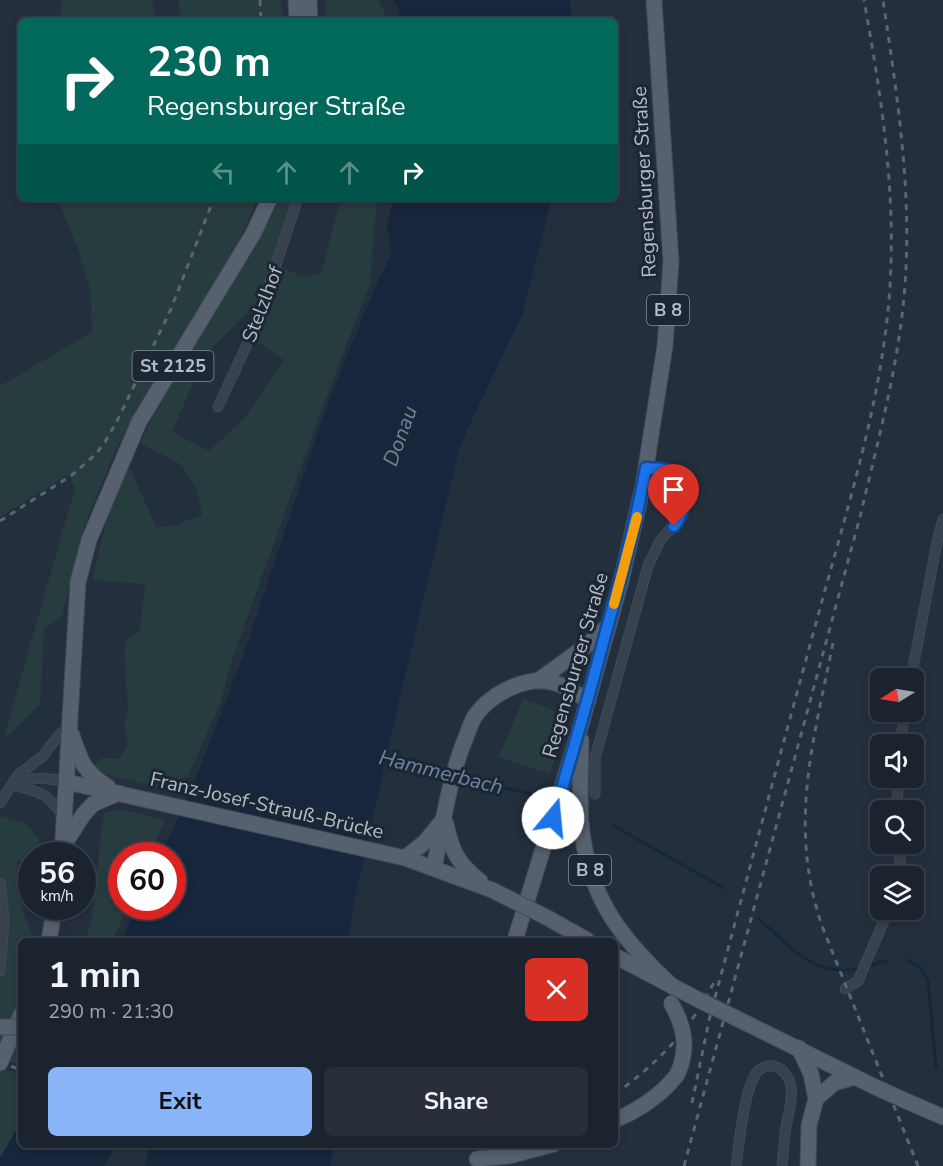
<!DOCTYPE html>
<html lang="en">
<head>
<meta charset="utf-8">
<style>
	:root { --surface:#1b232e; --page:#282f3a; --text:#f1f3f6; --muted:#a0a4aa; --line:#39404a; --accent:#8ab4f8 }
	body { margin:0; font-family:"Nunito Sans",sans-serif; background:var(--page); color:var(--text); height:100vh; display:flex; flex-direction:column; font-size:22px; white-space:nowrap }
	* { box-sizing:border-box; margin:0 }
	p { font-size:20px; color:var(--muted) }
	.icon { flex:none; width:33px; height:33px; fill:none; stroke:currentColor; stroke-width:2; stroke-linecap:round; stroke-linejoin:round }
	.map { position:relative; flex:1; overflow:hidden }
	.panel { position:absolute; left:18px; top:938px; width:600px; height:210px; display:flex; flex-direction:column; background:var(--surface); border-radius:9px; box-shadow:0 3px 9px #0003,0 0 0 2px var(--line) }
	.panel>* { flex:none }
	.guide { position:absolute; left:18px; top:18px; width:600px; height:183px; border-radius:9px; box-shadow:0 3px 9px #0003,0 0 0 2px var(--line); background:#00695c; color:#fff; overflow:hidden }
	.needle { width:39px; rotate:259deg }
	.fabs { position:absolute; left:870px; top:668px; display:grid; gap:12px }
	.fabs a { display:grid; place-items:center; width:54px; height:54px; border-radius:9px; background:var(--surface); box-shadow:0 3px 9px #0003,0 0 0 2px var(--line); font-size:30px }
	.speed { position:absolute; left:18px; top:842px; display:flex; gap:12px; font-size:30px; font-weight:700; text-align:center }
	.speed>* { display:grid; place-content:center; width:78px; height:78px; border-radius:50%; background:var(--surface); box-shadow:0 3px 9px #0003,0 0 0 2px var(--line); line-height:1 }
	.speed small { font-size:15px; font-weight:400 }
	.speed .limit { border:9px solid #d22; background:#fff; color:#111 }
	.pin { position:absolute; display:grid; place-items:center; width:51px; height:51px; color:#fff; margin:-62px -26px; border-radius:50% 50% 50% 0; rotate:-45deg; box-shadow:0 0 6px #0007 }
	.pin .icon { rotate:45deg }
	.me { position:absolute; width:66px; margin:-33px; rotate:17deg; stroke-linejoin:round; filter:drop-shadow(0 0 4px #0008) }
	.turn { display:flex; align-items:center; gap:21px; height:126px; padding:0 30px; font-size:27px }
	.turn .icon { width:78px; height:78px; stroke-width:2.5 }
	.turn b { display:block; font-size:42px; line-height:51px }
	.lanes { display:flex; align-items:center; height:57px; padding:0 30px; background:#0003; justify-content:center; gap:30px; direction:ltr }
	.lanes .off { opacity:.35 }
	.round { display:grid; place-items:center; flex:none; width:63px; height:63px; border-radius:9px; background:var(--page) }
	.summary { display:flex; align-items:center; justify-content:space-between; height:102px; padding:0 30px }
	h1 { font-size:36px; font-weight:700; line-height:45px }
	.action { display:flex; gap:12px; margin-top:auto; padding:12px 30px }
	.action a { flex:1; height:69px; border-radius:9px; background:var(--accent); color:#111; font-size:24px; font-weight:700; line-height:69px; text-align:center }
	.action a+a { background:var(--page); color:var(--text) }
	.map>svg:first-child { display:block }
	.green { fill:#263c3f }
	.water { fill:#17263c }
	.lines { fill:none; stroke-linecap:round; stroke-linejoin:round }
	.stream { stroke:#17263c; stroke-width:3 }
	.street-casing { stroke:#414a57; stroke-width:11 }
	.primary-casing { stroke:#414a57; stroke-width:17 }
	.street { stroke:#38414e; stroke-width:9 }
	.primary { stroke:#56606e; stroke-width:15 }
	.rail { stroke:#5a6575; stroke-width:3; stroke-dasharray:6 6; stroke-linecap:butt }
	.primary-bridge-casing { stroke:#414a57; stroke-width:17; stroke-linecap:butt }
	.primary-bridge { stroke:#56606e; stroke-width:15 }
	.route-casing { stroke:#114b97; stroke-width:15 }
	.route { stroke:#1a73e8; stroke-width:10 }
	.slow { stroke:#f59e0b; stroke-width:10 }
	.labels { text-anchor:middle; stroke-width:6; stroke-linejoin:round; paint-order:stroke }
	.shield { fill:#1d2633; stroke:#878f9c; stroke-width:1.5 }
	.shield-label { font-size:18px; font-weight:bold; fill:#b4bcc9 }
	.street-label { font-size:20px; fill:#b4bcc9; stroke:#1d2633 }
	.water-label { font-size:21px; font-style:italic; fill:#6d86a8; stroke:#1d2633 }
</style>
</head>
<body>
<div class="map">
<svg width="943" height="1166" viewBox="0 0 943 1166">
	<rect width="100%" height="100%" fill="#242f3e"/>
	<!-- green -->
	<g class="green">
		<polygon points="62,0 152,0 156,21 60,21"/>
		<polygon points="178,0 281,0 283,21 181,21"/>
		<polygon points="326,0 379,0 388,21 327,21 325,17"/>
		<polygon points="57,198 257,198 242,235 118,445 84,526 62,616 44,629 40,705 3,740 75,488 69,474 0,517 0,386 92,332 90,289 78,249"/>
		<path d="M 279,198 L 295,198 L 265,294 L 211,349 L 197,373 L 172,432 L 209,451 L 245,418 L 284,360 L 256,341 L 281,268 L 302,276 L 321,274 L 341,198 L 377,198 L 370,283 L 320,414 L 231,663 L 220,704 L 188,776 L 163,788 L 106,775 L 93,766 L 102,758 L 119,759 L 128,744 L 124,724 L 128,711 L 124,643 L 140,630 L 145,584 L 93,580 C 99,541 111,501 129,466 L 156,527 L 173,526 L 202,515 L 197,490 L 182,465 L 140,443 L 156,411 L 273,214 Z"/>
		<polygon points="523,699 552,709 562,721 562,735 550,774 499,757"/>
		<polygon points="117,810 133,812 165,820 150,855 122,855 122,906 128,906 113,940 84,940 90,928 104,813"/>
		<polygon points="0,816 25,823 40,840 31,858 17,862 23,913 34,940 21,940 21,1066 0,1058"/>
		<polygon points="0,1068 21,1074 21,1122 0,1158"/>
	</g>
	<!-- water -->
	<g class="water">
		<polygon points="392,0 570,0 572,21 401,21 398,7"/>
		<polygon points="394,198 552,198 523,313 460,445 395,718 353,907 349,940 121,940 138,906 172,906 172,855 161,855 196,778 244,654 323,416 375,287 392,254 387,225"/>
		<polygon points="21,1122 21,1144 116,1145 104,1166 0,1166 0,1158"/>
		<polygon points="150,1145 150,1144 332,1145 331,1166 145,1166"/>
	</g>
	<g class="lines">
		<!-- stream -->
		<g class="stream">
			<polyline points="383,760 449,776"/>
			<polyline points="459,778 545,797"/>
			<polyline points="612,825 724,888"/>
			<path d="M 758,918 C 790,946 814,979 861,968"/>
			<polyline points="907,960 920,967 928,981 936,1067"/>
			<polyline points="867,966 886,961"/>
		</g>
		<defs>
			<g id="street">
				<polyline points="218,407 256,325 298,198"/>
				<polyline points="911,678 938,537 943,519"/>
				<polyline points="900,744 905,711"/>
				<polyline points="897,777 898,810"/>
				<path d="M 14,785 C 40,793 47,792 63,816"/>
				<path d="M 13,786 C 32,775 47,778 67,782"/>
				<polyline points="595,794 595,758 648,566 660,541 682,515 686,502 685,489 679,476 668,470 646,468"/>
				<polyline points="0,803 18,775 43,756 58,736 70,726"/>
				<polyline points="899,843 901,876"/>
				<polyline points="0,883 4,919 0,971"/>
				<polyline points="845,989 858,981 889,909"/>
				<path d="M 736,1166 C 739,1145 744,1086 758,1071 C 772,1058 789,1071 791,1087 C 793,1103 787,1118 785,1133 C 784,1144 783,1155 782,1166"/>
			</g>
			<g id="primary">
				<polyline points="296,0 297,21"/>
				<polyline points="309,0 310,21"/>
				<polyline points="539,680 586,646 607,627"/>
				<path d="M 72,735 C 81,762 83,771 108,787"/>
				<path d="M 581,740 C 581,768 579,796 581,823 C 588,897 620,938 673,987"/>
				<polyline points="67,782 405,858 492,890"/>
				<path d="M 446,824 C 452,851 457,863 480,881"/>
				<polyline points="64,845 83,815 93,804 119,793"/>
				<polyline points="62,855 78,582 89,540 139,422 253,234 270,198"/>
				<polyline points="405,858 425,842 443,820"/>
				<path d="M 434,868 C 443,824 449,778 466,737 C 469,730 471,722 475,716 C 485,702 500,692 515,686 C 545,674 564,684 588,701"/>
				<polyline points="546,917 587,940"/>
				<polyline points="49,940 55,906"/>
				<polyline points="515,940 581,725 621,581 643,486 665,346 671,262 654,0"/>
				<polyline points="615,956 697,999"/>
				<polyline points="748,1024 871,1085"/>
				<polyline points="799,1048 811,1074 816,1099 809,1125 808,1166"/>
				<polyline points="0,1063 21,1015"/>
				<polyline points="816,1099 834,1083 855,1077"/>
				<polyline points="906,1101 943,1117"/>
				<path d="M 615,1120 C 639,1110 661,1095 677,1075"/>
				<polyline points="477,1159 509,1156 554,1144"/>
			</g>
		</defs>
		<!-- street casing -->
		<use href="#street" class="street-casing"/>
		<!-- primary casing -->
		<use href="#primary" class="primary-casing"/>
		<!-- street -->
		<use href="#street" class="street"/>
		<!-- primary -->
		<use href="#primary" class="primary"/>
		<!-- rail -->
		<g class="rail">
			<polyline points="260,0 261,21"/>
			<polyline points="0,521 72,475 96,454 105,442 118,419 171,309 214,198"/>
			<path d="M 833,643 C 813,744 788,825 822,926 L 918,1166"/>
			<polyline points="0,1062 21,1070"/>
			<path d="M 615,1094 C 657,1064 692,1028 714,982"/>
			<path d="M 692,1103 L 710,1016 C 746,882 782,747 819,612 C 848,505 883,397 890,286 C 896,189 881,95 864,0"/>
			<path d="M 684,1166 L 860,517 C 878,440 899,365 905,285 C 912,190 897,94 883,0"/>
		</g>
		<defs>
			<g id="primary-bridge">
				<polyline points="492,890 546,917"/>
				<polyline points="697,999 748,1024"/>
				<path d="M 671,1003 C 685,1027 689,1049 677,1075"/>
				<polyline points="0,1027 21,1027"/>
				<polyline points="871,1085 906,1101"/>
			</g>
		</defs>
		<!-- primary-bridge casing -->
		<use href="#primary-bridge" class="primary-bridge-casing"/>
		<!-- primary-bridge -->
		<use href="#primary-bridge" class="primary-bridge"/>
	</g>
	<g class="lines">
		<defs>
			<path id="route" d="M 553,818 C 572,755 590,692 607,628 C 622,575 636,522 646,468 C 654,469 663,468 670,471 C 694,482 685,510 674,526"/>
		</defs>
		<!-- route casing -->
		<use href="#route" class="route-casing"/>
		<!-- route -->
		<use href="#route" class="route"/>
		<!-- slow -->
		<polyline class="slow" points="614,604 637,517"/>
	</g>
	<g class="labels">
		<!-- shield labels -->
		<g class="shield">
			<rect x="647" y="295" width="42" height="30" rx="4.5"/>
			<rect x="132.5" y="351" width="81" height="30" rx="4.5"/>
			<rect x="569" y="855" width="42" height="30" rx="4.5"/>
		</g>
		<g class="shield-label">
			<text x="668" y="316">B 8</text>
			<text x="173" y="372">St 2125</text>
			<text x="590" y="876">B 8</text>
		</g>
		<!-- street labels -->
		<g class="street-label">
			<text transform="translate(644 182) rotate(-93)" y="7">Regensburger Straße</text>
			<text transform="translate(262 304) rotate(-69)" y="7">Stelzlhof</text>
			<text transform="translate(575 665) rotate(-74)" y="7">Regensburger Straße</text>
			<text transform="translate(267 805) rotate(13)" y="7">Franz-Josef-Strauß-Brücke</text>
		</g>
		<!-- water labels -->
		<g class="water-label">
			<text transform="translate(400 436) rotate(-70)" y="7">Donau</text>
			<text transform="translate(441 772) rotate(14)" y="7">Hammerbach</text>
		</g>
	</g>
</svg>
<div class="fabs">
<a><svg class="needle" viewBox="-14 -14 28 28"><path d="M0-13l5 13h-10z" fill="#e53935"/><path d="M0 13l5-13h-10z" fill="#a0a4aa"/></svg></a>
<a><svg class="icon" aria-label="sound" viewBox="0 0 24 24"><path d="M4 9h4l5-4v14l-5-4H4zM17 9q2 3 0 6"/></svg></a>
<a><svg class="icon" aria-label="search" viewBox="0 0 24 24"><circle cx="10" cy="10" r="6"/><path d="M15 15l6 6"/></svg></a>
<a><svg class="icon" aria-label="layers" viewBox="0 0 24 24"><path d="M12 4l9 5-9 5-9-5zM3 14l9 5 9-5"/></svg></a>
</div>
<div class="speed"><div>56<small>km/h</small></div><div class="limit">60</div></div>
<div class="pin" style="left:674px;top:526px;background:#d93025"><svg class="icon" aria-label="arrive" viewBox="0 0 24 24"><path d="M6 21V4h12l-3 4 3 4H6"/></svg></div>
<svg class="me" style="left:553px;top:818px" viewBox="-20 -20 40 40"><circle r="19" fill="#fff"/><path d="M0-13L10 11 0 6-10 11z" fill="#1a73e8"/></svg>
<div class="guide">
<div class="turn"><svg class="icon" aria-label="right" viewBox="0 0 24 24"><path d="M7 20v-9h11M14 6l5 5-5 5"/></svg><div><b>230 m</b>Regensburger Straße</div></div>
<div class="lanes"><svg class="icon off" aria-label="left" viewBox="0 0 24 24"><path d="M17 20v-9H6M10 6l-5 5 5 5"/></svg><svg class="icon off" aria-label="ahead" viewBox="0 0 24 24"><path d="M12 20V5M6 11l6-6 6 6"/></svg><svg class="icon off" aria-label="ahead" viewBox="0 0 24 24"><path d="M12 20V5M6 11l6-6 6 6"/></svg><svg class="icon" aria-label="right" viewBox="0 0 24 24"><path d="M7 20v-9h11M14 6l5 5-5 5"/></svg></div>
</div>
<section class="panel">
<div class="summary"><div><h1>1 min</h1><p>290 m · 21:30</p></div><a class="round" style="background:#d93025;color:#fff"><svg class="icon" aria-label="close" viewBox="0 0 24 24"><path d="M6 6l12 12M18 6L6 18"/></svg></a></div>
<div class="action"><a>Exit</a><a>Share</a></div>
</section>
</div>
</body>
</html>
